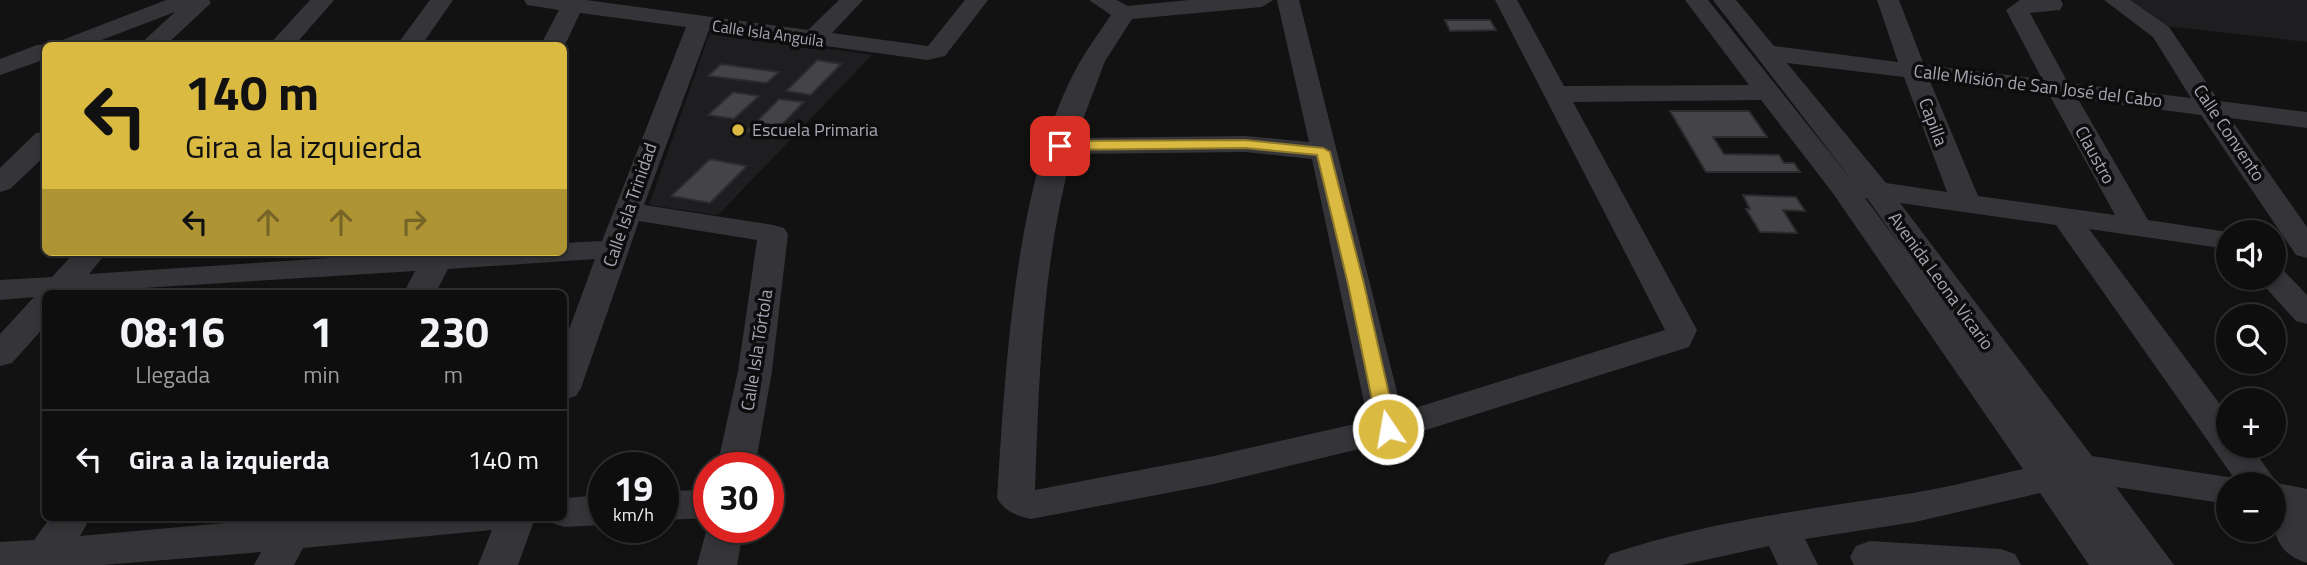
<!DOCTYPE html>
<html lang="es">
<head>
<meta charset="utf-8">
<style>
	:root { --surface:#0e0e0e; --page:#171717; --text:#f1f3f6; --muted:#9b9c9e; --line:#2e2e2e }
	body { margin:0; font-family:"Titillium Web",sans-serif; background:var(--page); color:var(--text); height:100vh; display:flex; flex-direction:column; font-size:26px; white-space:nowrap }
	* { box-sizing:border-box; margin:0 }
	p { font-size:23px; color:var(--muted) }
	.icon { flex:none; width:38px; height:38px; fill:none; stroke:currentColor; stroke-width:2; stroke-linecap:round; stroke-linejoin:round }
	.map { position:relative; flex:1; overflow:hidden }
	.panel { position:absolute; left:42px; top:290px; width:525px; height:231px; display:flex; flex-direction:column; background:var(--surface); border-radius:10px; box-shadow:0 4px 10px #0003,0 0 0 2px var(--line) }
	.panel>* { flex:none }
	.guide { position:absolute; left:42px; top:42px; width:525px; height:214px; border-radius:10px; box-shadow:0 4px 10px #0003,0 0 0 2px var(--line); background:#dbba42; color:#111; overflow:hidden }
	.tools { position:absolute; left:2216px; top:220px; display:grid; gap:14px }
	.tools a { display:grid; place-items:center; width:70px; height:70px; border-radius:50%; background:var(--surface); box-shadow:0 4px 10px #0003,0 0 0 2px var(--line); font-size:35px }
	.speed { position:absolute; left:588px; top:452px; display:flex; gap:14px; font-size:35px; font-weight:700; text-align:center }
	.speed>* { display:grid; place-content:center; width:91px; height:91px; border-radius:50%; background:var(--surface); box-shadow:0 4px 10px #0003,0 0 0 2px var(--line); line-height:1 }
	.speed small { font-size:18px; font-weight:400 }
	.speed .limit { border:10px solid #d22; background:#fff; color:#111 }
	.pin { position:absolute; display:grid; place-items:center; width:60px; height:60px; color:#fff; margin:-30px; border-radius:14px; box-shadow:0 4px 10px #0006 }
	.me { position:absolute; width:77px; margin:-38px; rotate:348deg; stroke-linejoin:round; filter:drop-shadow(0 0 5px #0008) }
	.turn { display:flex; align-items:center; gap:24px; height:147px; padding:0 28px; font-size:32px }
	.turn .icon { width:91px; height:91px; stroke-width:2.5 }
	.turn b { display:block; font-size:49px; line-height:60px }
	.lanes { display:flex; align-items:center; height:66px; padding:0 28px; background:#0003; justify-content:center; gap:35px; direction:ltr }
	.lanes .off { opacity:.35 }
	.eta { display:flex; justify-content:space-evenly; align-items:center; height:119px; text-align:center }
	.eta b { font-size:42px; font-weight:700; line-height:49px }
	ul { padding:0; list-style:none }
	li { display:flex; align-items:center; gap:21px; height:98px; padding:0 28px; border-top:2px solid var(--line) }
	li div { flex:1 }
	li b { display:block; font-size:26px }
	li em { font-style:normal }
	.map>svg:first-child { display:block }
	.built { fill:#1e1e20 }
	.building { fill:#444448; stroke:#2c2c2f; stroke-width:2 }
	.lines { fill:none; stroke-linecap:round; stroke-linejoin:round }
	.minor { fill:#353539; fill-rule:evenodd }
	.route { fill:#dbba42; stroke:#8e792b; stroke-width:2 }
	.poi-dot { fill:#dbba42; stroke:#0d0d0e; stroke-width:2.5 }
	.labels { text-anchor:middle; stroke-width:7; stroke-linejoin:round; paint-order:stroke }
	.far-street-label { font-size:16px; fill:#a5a7b2; stroke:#0d0d0e }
	.street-label { font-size:18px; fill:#a5a7b2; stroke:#0d0d0e }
	.poi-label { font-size:18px; fill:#a5a7b2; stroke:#0d0d0e; text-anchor:start }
</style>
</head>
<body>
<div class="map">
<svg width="2307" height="565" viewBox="0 0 2307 565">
	<rect width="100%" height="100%" fill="#121213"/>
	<!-- built -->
	<g class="built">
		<polygon points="2121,0 2307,0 2307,42 2165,26"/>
		<polygon points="710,32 872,55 718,215 649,205"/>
	</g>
	<!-- building -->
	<g class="building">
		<polygon points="1445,20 1490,20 1496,30 1450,31"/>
		<polygon points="817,60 841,64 811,95 786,91"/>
		<polygon points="721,64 779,72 767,83 708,76"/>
		<polygon points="733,92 759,96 734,119 708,115"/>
		<polygon points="779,99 804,102 772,135 747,131"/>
		<polygon points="1670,111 1749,111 1767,137 1713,137 1724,154 1779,155 1784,163 1794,163 1800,172 1706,172"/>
		<polygon points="710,159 747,166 710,203 671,196"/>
		<polygon points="1743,195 1796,197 1805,211 1783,210 1797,233 1760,232 1746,209 1750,209"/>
	</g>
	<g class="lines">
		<!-- minor -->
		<g class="minor">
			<polygon points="166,0 209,0 211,3 165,46 138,46 175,12 86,46 46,46 46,59 0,75 0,59 37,45 52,44"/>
			<polygon points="310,0 334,0 294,46 268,46"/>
			<polygon points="430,0 453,0 421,46 396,46"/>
			<polygon points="524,0 586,0 808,30 839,0 863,0 832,33 928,46 965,0 988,0 945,56 928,60 709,30 644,205 773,225 784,228 788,234 772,371 755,467 717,467 738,371 757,240 639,221 581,388 576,396 564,400 564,343 595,259 448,269 435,294 403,294 415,271 46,294 46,325 12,363 0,366 0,334 34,297 0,300 0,280 52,277 75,252 107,252 89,274 420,252 564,252 564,243 602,241 686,27 580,13 564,47 540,46 559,10 527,5"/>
			<path d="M 1089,0 L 1117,0 L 1128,6 L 1189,0 L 1273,0 L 1262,7 L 1132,19 L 1105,61 L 1076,138 L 1245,136 L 1309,142 L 1277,0 L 1299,0 L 1402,412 L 1665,330 L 1495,0 L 1517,0 L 1564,86 L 1749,85 L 1685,0 L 1708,0 L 1854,183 L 1713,0 L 1736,0 L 1774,46 L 1898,62 L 1877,0 L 1899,0 L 1924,65 L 2042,79 L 2006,10 L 2020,0 L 2061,0 L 2063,5 L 2060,10 L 2030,13 L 2068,83 L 2191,98 L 2153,37 L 2104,0 L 2130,0 L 2169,27 L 2219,101 L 2307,112 L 2307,128 L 2230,118 L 2307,227 L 2307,258 L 2296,255 L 2201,115 L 2078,99 L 2148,220 L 2235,233 L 2228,233 L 2228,249 L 2089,229 L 2228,415 L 2228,446 L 2251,446 L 2277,483 L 2307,489 L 2307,563 C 2268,551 2273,519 2273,485 L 2228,485 L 2228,504 L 2116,487 L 2174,565 L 2089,565 L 2040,493 L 1915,522 L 1805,539 L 1818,565 L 1778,565 L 1769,546 L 1682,565 L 1604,565 L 1610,554 C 1709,521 1811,509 1913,493 C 1950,487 1987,477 2023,469 L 1832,192 L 1761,100 L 1573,102 L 1697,330 L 1689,347 L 1388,442 L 1214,484 L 1031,519 C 1016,515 1005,512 997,498 C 1006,365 1014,177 1081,60 C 1090,45 1101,30 1111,15 ZM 1787,63 L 1904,77 L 1947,192 L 1886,183 ZM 1930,81 L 2050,96 L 2115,215 L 1978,196 ZM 1245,152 L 1312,159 L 1368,421 L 1214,456 L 1035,490 C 1039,378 1042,263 1072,154 ZM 1865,198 L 1867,198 L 1906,253 ZM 1900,203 L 2056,225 L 2234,478 L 2092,456 Z"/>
			<polygon points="46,131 46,155 10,189 0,192 0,168 36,133"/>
			<polygon points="2273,268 2284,271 2307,295 2307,324 2296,321 2257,278 2273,278"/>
			<polygon points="709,490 709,518 663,520 663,491"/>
			<polygon points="604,495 604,525 564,527 550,522 548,518 564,518 564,498"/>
			<polygon points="50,518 90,518 80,536 280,518 535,518 518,565 478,565 492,530 303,548 294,565 254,565 261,552 103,565 0,565 0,542 34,540"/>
			<polygon points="709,521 709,527 744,527 737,565 697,565"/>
			<polygon points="1870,541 2001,549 2015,554 2021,565 1854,565 1850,557 1856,546"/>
		</g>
	</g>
	<!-- route -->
	<polygon class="route" points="1245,140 1323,148 1330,152 1364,284 1397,429 1394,434 1388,436 1378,429 1348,284 1317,155 1245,148 1060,150 1053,146 1060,141"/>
	<!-- markers -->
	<circle class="poi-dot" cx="738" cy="130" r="7"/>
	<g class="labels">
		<!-- far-street labels -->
		<g class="far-street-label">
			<text transform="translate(768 33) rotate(8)" y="6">Calle Isla Anguila</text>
		</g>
		<!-- street labels -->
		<g class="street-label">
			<text transform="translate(2038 86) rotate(7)" y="6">Calle Misión de San José del Cabo</text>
			<text transform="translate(1933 122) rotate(69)" y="6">Capilla</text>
			<text transform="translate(2229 133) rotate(56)" y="6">Calle Convento</text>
			<text transform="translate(2095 155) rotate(61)" y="6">Claustro</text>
			<text transform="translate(630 205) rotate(-71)" y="6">Calle Isla Trinidad</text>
			<text transform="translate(1941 281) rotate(54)" y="6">Avenida Leona Vicario</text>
			<text transform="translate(757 350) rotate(-81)" y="6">Calle Isla Tórtola</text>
		</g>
		<!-- poi labels -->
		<g class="poi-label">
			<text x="752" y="136">Escuela Primaria</text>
		</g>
	</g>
</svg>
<div class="tools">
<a><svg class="icon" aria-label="sound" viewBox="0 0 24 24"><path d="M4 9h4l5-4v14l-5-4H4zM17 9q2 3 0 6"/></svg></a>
<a><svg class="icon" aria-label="search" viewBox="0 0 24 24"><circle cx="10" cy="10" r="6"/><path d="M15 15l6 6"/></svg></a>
<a>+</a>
<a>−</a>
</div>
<div class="speed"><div>19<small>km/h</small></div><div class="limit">30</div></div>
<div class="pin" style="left:1060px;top:146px;background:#d93025"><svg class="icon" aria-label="arrive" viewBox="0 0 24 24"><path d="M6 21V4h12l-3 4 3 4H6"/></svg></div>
<svg class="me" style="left:1388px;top:429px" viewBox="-20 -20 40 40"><circle r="17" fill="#dbba42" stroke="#fff" stroke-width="3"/><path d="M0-11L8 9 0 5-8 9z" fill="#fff"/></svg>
<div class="guide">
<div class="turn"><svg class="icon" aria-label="left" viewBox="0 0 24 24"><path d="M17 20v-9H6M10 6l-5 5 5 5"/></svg><div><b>140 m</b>Gira a la izquierda</div></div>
<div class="lanes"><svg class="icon" aria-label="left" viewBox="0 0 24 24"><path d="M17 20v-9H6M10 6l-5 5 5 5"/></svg><svg class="icon off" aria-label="ahead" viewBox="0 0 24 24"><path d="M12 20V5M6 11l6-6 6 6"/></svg><svg class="icon off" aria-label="ahead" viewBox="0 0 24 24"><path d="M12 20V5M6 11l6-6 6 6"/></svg><svg class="icon off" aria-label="right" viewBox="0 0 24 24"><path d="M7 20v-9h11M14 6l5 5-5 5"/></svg></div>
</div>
<section class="panel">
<div class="eta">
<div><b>08:16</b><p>Llegada</p></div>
<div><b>1</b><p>min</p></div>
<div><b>230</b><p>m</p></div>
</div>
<ul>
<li><svg class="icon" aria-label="left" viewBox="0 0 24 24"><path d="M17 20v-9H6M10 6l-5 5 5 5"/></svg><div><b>Gira a la izquierda</b></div><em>140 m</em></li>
</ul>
</section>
</div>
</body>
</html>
